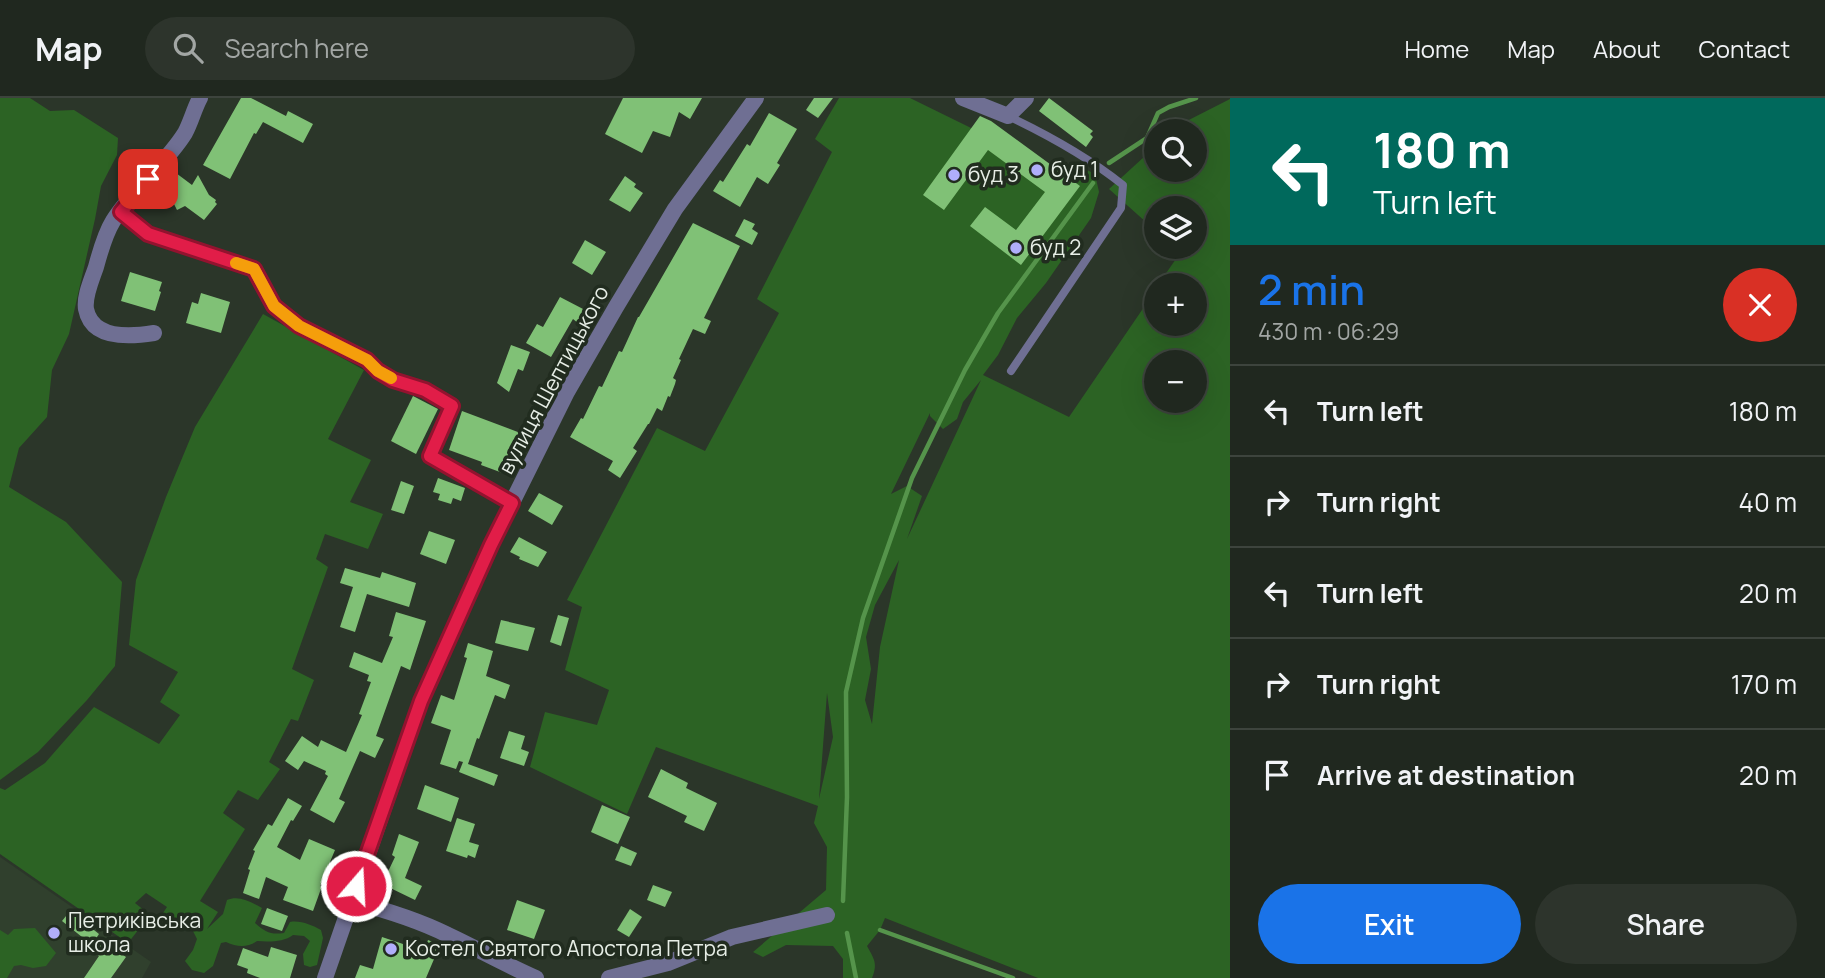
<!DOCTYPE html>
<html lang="en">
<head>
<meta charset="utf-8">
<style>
	:root { --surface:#20281f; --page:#2d342c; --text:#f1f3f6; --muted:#a2a6a4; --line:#3d443d; --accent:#1a73e8 }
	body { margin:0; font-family:Manrope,sans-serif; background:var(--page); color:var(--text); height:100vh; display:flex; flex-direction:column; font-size:26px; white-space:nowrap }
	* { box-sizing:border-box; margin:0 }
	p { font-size:23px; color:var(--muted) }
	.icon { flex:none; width:38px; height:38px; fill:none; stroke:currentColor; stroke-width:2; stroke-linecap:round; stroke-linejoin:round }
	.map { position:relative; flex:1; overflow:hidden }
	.panel { display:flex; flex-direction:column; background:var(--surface); width:595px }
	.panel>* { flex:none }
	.hud { background:#00695c; color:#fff; overflow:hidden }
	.controls { position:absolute; left:1144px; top:21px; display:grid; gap:14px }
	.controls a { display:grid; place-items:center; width:63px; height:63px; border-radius:50%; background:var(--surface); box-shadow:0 7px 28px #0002,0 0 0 2px var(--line); font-size:35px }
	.pin { position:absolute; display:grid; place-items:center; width:60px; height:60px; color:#fff; margin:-30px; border-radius:14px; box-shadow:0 4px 10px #0006 }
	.me { position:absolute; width:77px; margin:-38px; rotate:19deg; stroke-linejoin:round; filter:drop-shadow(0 0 5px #0008) }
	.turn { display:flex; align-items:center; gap:24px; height:147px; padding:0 28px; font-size:32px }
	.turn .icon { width:91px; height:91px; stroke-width:2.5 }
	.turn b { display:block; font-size:49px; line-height:60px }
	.round { display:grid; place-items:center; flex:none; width:74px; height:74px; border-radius:37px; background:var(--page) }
	.headline { display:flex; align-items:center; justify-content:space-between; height:119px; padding:0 28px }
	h1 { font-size:42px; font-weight:600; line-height:52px; color:var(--accent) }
	.primary-button { display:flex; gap:14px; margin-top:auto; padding:14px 28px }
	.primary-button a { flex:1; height:80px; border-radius:42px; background:var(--accent); color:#fff; font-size:28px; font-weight:600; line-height:80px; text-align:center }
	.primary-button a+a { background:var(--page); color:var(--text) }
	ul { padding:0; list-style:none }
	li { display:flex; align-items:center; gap:21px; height:91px; padding:0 28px; border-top:2px solid var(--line) }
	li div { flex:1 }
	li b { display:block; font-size:26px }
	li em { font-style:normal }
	header { display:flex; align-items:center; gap:42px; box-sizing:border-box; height:98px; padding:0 35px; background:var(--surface); border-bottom:2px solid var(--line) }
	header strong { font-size:33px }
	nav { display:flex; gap:38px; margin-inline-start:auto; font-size:24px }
	.search { width:490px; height:63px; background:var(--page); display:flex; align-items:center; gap:18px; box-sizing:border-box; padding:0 24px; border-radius:38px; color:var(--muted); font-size:26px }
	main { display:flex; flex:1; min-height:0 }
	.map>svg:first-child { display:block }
	.built { fill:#30402d }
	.green { fill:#2c6324; fill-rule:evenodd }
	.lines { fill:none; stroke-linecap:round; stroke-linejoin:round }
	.stream { stroke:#55944b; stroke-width:4.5 }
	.building { fill:#80c176 }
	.service { stroke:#6f6f93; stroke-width:8 }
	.minor { stroke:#6f6f93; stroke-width:16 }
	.route-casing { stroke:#92132f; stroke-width:18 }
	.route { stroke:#e11d48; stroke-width:12 }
	.slow { stroke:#f59e0b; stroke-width:12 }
	.poi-dot { fill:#b0aefa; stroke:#212c1f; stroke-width:2.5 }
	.labels { text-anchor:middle; stroke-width:7; stroke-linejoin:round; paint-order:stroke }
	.poi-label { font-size:21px; fill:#e7eee6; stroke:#212c1f; text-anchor:start }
	.street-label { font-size:21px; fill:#e7eee6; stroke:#212c1f }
</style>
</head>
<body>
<header>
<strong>Map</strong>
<div class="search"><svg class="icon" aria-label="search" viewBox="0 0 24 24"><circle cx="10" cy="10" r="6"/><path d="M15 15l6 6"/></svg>Search here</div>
<nav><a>Home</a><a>Map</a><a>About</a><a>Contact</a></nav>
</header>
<main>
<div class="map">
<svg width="1230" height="880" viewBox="0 0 1230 880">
	<rect width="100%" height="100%" fill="#2b3629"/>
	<!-- built -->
	<polygon class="built" points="0,759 151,864 142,880 0,880"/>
	<!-- green -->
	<g class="green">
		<polygon points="0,0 30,0 50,13 74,12 118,40 117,57 101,88 95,121 69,236 52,272 47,319 19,350 9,389 66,424 122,484 115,568 87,602 38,654 0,682"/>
		<path d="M 839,0 L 910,0 L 1069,78 L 1057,99 L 1087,72 L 1095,76 L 1099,94 L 1091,120 L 1046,185 L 1017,220 L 998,257 L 983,277 L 1069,319 L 1157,190 L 1157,226 L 1195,226 L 1195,187 L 1158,187 L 1180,155 L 1174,149 L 1195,149 L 1195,110 L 1157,110 L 1157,134 L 1109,91 L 1157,47 L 1157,72 L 1195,72 L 1195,33 L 1171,33 L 1177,28 L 1230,1 L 1230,880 L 1038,880 L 885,820 L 880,832 L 867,848 C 874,861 878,865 872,880 L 843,880 L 843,861 L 833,848 L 786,847 L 763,859 L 753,854 L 826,792 L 827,749 L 814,725 L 818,708 L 656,649 L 627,716 L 530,669 L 545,614 L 597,627 L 609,592 L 565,572 L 582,509 L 567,502 L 657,330 L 705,353 L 779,215 L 757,201 L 832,54 L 815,41 ZM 1157,264 L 1195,264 L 1195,303 L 1157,303 ZM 981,282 L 907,441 L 922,398 L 907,388 L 891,396 L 930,315 L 930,318 L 943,331 L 957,321 L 963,304 ZM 899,462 L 880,549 L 872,626 L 865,602 L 871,571 L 866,539 L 875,507 ZM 827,595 L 833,639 L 819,701 Z"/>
		<path d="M 263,216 L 364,272 L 328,341 L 371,362 L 350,404 L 383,416 L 368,451 L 325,436 L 316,461 L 328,469 L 292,571 L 314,582 L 298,623 L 291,621 L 269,664 L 280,671 L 258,702 L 238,692 L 223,715 L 245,731 L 200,803 L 218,814 L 207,831 L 223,816 L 227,802 C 239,797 251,804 262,810 L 255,825 C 265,834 271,837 284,835 L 290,824 C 300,822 312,827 321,832 L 323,840 L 317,867 L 310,869 L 304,867 L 303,856 L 310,843 L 304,838 L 293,837 C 284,844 269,844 257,843 C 247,850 237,849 226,844 L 221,845 L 213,868 L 204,875 L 192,872 L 185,863 L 193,852 L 197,841 L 192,831 L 181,827 L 163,815 L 167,809 L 146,795 L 135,805 L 150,817 L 128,845 L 0,756 L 0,690 L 5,692 L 45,665 L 94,609 L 159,646 L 180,617 L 160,604 L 178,574 L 129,547 L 136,482 L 166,399 L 195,329 Z"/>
		<polygon points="35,830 56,855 46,868 33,870 21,867 14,868 7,880 0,880 0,832 8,837 14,831"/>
	</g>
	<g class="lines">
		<!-- stream -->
		<g class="stream">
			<polyline points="1109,65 1147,40 1158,15 1169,9 1196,0"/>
			<polyline points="843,803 847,699 846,594 863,520 912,380 965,272 998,215 1093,85"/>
			<polyline points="880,832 1013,880"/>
			<polyline points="847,835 856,880"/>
		</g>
	</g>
	<!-- building -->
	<g class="building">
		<polygon points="241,0 251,0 286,18 288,13 313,26 303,45 263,24 256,36 254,35 230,81 203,67"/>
		<polygon points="623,0 702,0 690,21 679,14 670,39 653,33 642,55 605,36"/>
		<polygon points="814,0 833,0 818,20 806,12"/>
		<polygon points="1049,0 1093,33 1090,36 1093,39 1086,49 1039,13"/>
		<polygon points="769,15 797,31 777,65 780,67 768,86 757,79 740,109 713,93 720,82 723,84 747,46 750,48"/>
		<polygon points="980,18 991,23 1080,88 1021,167 970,128 985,109 1016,132 1045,94 988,52 944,112 923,97"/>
		<polygon points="176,75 192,87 198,77 209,97 216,102 215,104 217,106 204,122 185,108 177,112 172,102 165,97 167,94 164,92"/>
		<polygon points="625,78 636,86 634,89 643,95 630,114 609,102"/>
		<polygon points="744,121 755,126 752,131 758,135 752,147 735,138"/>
		<polygon points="693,125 740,148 704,220 711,223 705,236 693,231 679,261 681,262 673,280 676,282 675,286 670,299 668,298 662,313 657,310 649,326 648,326 633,350 637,353 620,380 608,372 613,363 570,339 581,320 583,321 599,288 602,289 619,253 622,254 638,219 639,219"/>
		<polygon points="585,142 606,154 592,177 572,165"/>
		<polygon points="130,174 162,184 159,193 161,194 155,213 121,203"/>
		<polygon points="201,195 230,204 221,235 186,225 192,204 198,206"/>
		<polygon points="560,199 585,212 578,225 573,221 551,259 526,245 537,226 543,229"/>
		<polygon points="511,247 530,254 523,273 518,271 509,294 497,285"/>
		<polygon points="413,298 438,311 416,356 391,343"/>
		<polygon points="462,313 523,336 508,377 481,367 482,364 449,352"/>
		<polygon points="438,380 465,390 461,403 453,400 451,406 438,402 440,396 433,394"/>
		<polygon points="401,383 414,388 404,416 391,412"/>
		<polygon points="539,395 563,408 552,427 528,413"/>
		<polygon points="429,433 455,442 446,466 420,456"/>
		<polygon points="519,439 547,454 538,469 519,461 520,459 510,454"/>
		<polygon points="345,470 380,480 382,474 416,485 409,509 367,496 355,534 340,529 353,489 340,485"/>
		<polygon points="396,514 426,523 410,572 401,568 376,638 384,641 375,660 360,653 339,701 345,704 334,725 310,712 328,678 325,676 326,673 304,663 298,672 285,663 302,638 318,649 321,642 346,654 362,617 359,616 371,584 367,583 369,577 349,569 354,554 382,565 393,539 389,538"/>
		<polygon points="558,517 569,520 561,548 550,544"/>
		<polygon points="501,522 535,530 528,553 495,545"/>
		<polygon points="468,545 493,553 486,578 510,587 505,601 495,597 479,641 477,640 468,666 498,677 494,688 459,674 463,664 459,663 456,671 440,666 451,632 431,625 441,597 454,602 467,560 464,559"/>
		<polygon points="509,633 525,638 521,651 529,654 524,668 500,660"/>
		<polygon points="661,671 688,685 686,690 717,705 704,733 684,724 687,718 648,699"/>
		<polygon points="425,687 459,700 451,724 417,711"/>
		<polygon points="288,700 302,708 293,723 291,722 277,749 300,762 309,741 335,752 320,788 322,788 313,813 283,802 288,789 266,779 259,801 243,795 250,772 248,771 255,753 253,752 268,726 272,728"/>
		<polygon points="602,707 630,719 618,746 591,734"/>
		<polygon points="457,720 475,726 469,744 479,747 475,760 468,757 467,760 446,753"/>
		<polygon points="399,736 419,744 405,780 422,788 415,802 382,786 395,759 392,757"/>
		<polygon points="621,748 637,755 631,768 615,762"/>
		<polygon points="653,787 672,794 665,809 647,802"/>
		<polygon points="517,802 545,812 534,841 507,832"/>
		<polygon points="267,810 288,818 282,833 261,826"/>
		<polygon points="630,811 642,819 629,839 617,832"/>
		<polygon points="70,813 99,836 97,839 126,859 111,880 84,880 99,858 79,842 82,839 62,823"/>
		<polygon points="382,839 424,853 428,842 440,847 426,880 355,880 360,867 373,871"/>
		<polygon points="271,849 297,857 290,880 260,880 247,875 248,871 237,867 243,850 268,859"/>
	</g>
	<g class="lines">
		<!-- service -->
		<g class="service">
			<path d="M 1008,18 C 1048,37 1088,59 1123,87 L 1121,110 L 1011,273"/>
			<polyline points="120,114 148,136 254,171 274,208 299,227 367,262 378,273 393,281 425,292 451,308 430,358 512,405"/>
		</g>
		<!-- minor -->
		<g class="minor">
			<polyline points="963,0 1008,18 1026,0"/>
			<path d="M 154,235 C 130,239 92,242 86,211 C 84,198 92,181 96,169 C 100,154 105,136 113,123 C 133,91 165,67 185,35 C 191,24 194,11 200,0"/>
			<path d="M 351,803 C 382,811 420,823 448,837 C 478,851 506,867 536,880"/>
			<polyline points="325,880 421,603 491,447 567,294 616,209 675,111 756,0"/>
			<polyline points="609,880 668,865 732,839 827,817"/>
		</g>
	</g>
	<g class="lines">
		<defs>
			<polyline id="route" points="148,81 121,114 148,136 254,171 274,208 299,228 367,262 378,273 393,282 425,292 452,308 430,358 512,405 491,447 421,603 356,788"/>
		</defs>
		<!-- route casing -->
		<use href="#route" class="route-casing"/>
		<!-- route -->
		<use href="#route" class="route"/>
		<!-- slow -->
		<polyline class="slow" points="236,165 254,171 274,208 299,228 367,262 378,273 391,280"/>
	</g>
	<!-- markers -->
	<g class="poi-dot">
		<circle cx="1037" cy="72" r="7"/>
		<circle cx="954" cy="77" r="7"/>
		<circle cx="1016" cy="150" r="7"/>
		<circle cx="54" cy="835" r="7"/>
		<circle cx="391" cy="851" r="7"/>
	</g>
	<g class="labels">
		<!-- poi labels -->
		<g class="poi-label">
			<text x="1051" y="79">буд 1</text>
			<text x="968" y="84">буд 3</text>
			<text x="1030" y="157">буд 2</text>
			<text x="68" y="830">Петриківська<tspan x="68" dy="24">школа</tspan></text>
			<text x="405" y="858">Костел Святого Апостола Петра</text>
		</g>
		<!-- street labels -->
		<g class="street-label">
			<text transform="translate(554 282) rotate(-62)" y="7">вулиця Шептицького</text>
		</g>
	</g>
</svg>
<div class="controls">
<a><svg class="icon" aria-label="search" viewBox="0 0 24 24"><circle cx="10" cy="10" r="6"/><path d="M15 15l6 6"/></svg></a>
<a><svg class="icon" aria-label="layers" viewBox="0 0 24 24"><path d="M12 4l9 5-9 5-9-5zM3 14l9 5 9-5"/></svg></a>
<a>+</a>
<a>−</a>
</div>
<div class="pin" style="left:148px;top:81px;background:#d93025"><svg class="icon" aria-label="arrive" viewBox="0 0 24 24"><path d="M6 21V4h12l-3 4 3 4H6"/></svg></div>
<svg class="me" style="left:356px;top:788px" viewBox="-20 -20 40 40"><circle r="17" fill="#e11d48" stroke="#fff" stroke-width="3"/><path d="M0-11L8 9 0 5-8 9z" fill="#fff"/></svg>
</div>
<section class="panel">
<div class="hud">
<div class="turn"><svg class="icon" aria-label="left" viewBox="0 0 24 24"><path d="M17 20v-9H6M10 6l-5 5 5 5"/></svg><div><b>180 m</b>Turn left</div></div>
</div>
<div class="headline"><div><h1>2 min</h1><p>430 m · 06:29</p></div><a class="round" style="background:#d93025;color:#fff"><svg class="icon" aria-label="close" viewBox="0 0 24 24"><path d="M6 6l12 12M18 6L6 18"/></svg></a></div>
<ul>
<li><svg class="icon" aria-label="left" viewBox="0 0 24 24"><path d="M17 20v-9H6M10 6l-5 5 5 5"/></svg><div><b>Turn left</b></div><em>180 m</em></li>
<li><svg class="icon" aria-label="right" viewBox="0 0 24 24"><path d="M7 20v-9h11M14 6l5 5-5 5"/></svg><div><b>Turn right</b></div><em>40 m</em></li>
<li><svg class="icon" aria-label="left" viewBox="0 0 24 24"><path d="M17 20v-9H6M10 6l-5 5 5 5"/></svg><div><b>Turn left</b></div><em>20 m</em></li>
<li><svg class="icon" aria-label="right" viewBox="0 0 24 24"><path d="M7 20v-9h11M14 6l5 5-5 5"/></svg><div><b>Turn right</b></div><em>170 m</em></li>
<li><svg class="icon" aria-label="arrive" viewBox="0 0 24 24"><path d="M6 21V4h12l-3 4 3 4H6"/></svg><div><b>Arrive at destination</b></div><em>20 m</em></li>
</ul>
<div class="primary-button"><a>Exit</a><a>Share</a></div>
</section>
</main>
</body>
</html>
